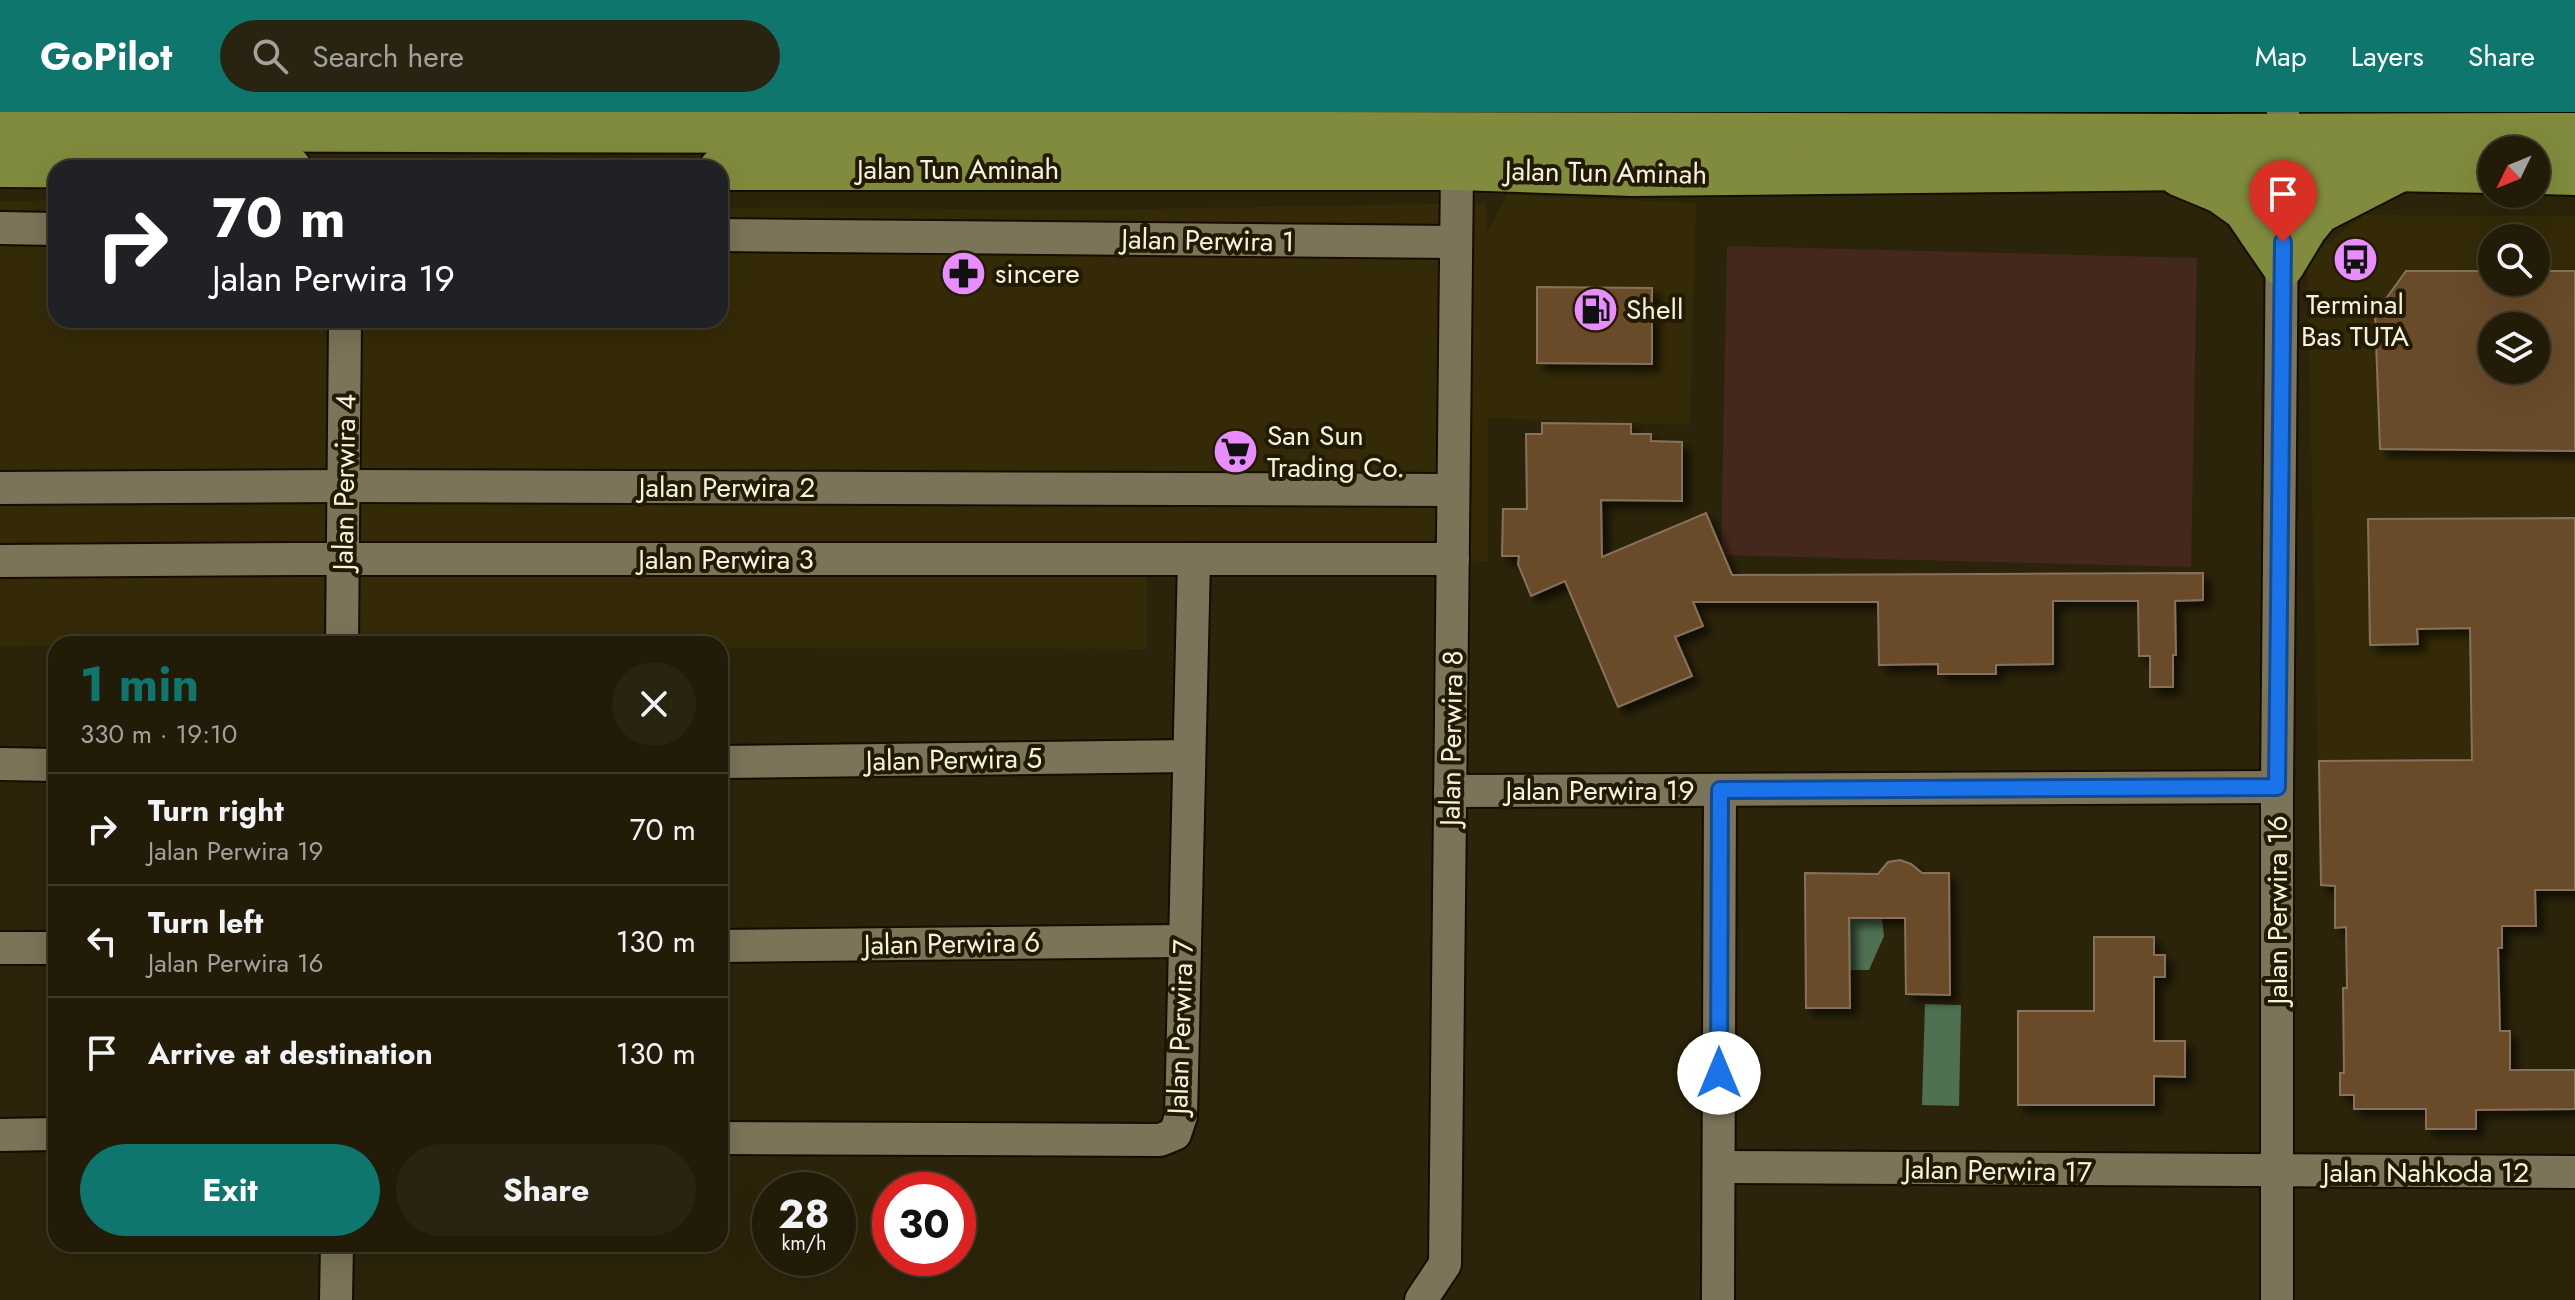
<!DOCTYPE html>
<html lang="en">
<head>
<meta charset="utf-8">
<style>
	:root { --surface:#211b08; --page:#292412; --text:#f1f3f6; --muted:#a2a19c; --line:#3e3929; --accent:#0f766e }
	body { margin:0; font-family:Jost,sans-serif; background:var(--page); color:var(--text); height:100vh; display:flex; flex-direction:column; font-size:30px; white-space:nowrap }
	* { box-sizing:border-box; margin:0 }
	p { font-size:26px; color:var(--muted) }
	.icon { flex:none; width:44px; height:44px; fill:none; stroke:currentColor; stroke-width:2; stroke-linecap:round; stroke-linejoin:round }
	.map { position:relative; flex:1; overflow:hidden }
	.details { position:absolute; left:48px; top:524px; width:680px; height:616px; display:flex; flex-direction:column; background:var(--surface); border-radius:24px; box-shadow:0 8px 32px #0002,0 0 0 2px var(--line) }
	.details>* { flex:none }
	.hud { position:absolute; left:48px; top:48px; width:680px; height:168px; border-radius:24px; box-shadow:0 8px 32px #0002,0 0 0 2px var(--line); background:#202124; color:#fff; overflow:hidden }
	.needle { width:52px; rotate:227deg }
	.tools { position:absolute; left:2478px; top:24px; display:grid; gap:16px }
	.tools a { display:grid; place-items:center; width:72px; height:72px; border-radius:50%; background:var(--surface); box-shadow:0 8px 32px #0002,0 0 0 2px var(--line); font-size:40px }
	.speed { position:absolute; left:752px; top:1060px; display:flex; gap:16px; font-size:40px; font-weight:700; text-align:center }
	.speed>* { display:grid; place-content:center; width:104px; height:104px; border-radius:50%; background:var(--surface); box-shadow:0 8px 32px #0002,0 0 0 2px var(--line); line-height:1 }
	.speed small { font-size:20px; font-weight:400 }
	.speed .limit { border:12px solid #d22; background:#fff; color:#111 }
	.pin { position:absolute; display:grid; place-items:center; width:68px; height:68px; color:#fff; margin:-82px -34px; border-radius:50% 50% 50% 0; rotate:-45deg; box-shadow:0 0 8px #0007 }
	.pin .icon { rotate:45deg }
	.me { position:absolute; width:88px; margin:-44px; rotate:0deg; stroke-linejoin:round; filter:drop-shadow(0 0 6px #0008) }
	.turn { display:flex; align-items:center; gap:28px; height:168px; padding:0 32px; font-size:36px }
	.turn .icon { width:104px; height:104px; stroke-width:2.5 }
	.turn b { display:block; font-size:56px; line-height:68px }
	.round { display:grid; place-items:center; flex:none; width:84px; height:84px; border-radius:42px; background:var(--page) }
	.headline { display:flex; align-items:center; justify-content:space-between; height:136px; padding:0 32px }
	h1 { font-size:48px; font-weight:700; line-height:60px; color:var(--accent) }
	.button { display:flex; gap:16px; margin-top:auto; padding:16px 32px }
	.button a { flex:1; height:92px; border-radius:48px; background:var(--accent); color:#fff; font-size:32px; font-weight:700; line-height:92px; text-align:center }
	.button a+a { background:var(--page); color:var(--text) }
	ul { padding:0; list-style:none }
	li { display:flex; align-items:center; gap:24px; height:112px; padding:0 32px; border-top:2px solid var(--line) }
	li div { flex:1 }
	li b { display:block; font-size:30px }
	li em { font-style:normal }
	header { display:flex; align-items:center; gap:48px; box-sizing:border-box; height:112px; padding:0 40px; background:var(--accent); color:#fff }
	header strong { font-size:38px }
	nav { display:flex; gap:44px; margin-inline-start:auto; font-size:28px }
	.search { width:560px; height:72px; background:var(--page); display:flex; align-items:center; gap:20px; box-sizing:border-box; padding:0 28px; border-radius:44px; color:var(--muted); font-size:30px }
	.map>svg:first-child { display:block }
	.built { fill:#342a08; fill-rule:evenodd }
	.green { fill:#44281e }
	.water { fill:#4f7152 }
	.building { fill:#694b2a; stroke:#87715c; stroke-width:2; fill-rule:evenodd; filter:url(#shadow) }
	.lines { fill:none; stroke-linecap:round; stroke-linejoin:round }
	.minor-casing { stroke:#140d00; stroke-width:36 }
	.major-casing { stroke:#140d00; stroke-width:46 }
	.minor { stroke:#7c7458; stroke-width:32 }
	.major { stroke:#818b3d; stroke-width:42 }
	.route-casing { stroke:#114b97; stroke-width:20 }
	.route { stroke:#1a73e8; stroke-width:14 }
	.labels { text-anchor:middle; stroke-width:8; stroke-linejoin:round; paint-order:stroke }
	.street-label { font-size:28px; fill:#f6f2e3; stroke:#221b02 }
	.poi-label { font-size:28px; fill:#f6f2e3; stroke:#221b02; text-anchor:start }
</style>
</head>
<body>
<header>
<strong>GoPilot</strong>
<div class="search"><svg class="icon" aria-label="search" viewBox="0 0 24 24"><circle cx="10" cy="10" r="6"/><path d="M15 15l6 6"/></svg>Search here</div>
<nav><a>Map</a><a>Layers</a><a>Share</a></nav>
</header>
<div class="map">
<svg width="2575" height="1188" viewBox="0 0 2575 1188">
	<defs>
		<filter id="shadow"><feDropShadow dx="7" dy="7" stdDeviation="4" flood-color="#0009"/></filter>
	</defs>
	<rect width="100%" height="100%" fill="#2c240a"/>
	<!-- built -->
	<g class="built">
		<polygon points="1507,83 1696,91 1690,313 1488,306 1488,449 1147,448 1147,537 720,536 720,532 0,534 0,89 56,89 56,208 720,208 720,95 1087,98 1486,91 1487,121"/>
		<path d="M 2364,103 L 2575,104 L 2575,746 L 2320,742 L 2307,148 ZM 2492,126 L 2536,126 L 2536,170 L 2492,170 ZM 2492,214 L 2536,214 L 2536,258 L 2492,258 Z"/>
	</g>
	<!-- green -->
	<polygon class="green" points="1727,134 2197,146 2191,455 1721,443"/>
	<!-- water -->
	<g class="water">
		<polygon points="1849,805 1882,806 1884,824 1869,858 1850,858"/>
		<polygon points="1925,892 1961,893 1959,994 1922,993"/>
	</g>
	<!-- building -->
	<g class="building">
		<path d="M 2406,159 L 2492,159 L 2492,170 L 2536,170 L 2536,159 L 2575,159 L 2575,339 L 2380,337 L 2375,202 ZM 2492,214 L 2536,214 L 2536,258 L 2492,258 Z"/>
		<polygon points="1537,175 1652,176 1652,252 1537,251"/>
		<polygon points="1542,311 1631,312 1631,322 1651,322 1651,329 1682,330 1682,389 1601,388 1602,445 1706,401 1732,463 2203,461 2203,488 2175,489 2176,543 2173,543 2173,575 2150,575 2150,544 2139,544 2138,489 2053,489 2053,552 1996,553 1996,562 1938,562 1938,552 1879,553 1878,490 1693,490 1703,514 1675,525 1692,564 1618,595 1565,469 1531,484 1518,452 1519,444 1502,444 1503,397 1527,397 1526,322 1542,322"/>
		<polygon points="2575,406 2575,778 2535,778 2536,814 2502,814 2502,836 2498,836 2500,919 2510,919 2510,958 2575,958 2575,997 2476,998 2476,1017 2426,1017 2426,997 2354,997 2354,983 2340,983 2340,961 2344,961 2343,876 2347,876 2346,815 2335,816 2335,774 2321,773 2319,649 2472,648 2470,516 2417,517 2418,532 2370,533 2368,407"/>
		<polygon points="1900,748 1911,752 1922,761 1949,761 1950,883 1906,882 1905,806 1849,806 1850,896 1806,896 1805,761 1878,762 1888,750"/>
		<polygon points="2094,825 2154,825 2154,843 2165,843 2165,865 2154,865 2154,929 2185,929 2185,965 2154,964 2154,993 2018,993 2018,899 2094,899"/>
	</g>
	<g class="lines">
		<defs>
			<g id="minor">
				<polyline points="0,116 56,117"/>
				<polyline points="720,123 1456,130"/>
				<polyline points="0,376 344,374 1453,378"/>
				<polyline points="0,449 300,447 1453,447"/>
				<polyline points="342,532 345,208"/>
				<polyline points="720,650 1189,644"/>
				<polyline points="0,652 56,653"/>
				<polyline points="1450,679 2277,675"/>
				<polyline points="720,834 1183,829"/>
				<polyline points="0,836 56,836"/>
				<polyline points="0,1023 56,1022"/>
				<polyline points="720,1026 1160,1028 1175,1022 1181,1004 1194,447"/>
				<polyline points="1719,1055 2575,1060"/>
				<polyline points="336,1188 337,1132"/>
				<polyline points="1421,1188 1445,1152 1457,57"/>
				<polyline points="1718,1188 1720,678"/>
				<polyline points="2277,1188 2277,675 2283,0"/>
			</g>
			<g id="major">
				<polyline points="0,18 2203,23 2575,22"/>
				<polyline points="0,54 290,56"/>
				<polyline points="720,57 1457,57 1633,63 2284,56 2492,60"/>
				<polyline points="2536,61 2575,62"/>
				<polyline points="2179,63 2220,80 2244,97 2283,154 2306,116 2319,100 2395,61"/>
			</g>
		</defs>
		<!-- minor casing -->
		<use href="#minor" class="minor-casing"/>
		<!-- major casing -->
		<use href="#major" class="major-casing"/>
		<!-- minor -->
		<use href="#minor" class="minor"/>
		<!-- major -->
		<use href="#major" class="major"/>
	</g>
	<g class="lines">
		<defs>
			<polyline id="route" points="1719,961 1720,678 2277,675 2283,130"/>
		</defs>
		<!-- route casing -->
		<use href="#route" class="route-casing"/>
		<!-- route -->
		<use href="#route" class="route"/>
	</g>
	<!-- icons -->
	<defs>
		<symbol id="bus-disc" viewBox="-11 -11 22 22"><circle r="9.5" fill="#e98dfe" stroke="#221b02"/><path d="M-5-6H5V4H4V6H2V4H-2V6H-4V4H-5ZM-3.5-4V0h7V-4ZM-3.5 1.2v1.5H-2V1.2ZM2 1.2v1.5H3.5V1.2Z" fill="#111"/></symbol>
		<symbol id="pharmacy-disc" viewBox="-11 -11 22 22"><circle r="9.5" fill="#e98dfe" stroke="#221b02"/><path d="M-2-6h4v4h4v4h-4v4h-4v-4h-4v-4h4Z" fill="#111"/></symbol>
		<symbol id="fuel-disc" viewBox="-11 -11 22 22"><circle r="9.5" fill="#e98dfe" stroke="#221b02"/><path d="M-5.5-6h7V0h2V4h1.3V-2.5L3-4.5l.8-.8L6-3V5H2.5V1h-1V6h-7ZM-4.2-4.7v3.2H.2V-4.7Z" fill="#111"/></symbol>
		<symbol id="supermarket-disc" viewBox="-11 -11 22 22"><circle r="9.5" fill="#e98dfe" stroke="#221b02"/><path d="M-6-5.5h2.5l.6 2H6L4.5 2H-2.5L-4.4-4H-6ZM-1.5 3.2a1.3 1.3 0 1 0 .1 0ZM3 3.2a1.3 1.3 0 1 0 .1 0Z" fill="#111"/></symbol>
	</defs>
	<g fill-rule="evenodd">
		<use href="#bus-disc" x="2330" y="122" width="51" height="51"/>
		<use href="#pharmacy-disc" x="938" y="136" width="51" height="51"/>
		<use href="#fuel-disc" x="1570" y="172" width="51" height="51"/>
		<use href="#supermarket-disc" x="1210" y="314" width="51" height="51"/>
	</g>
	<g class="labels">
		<!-- street labels -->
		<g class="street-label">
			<text x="958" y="67">Jalan Tun Aminah</text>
			<text transform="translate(1606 60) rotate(1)" y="10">Jalan Tun Aminah</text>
			<text transform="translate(1208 128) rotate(1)" y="10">Jalan Perwira 1</text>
			<text transform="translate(344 370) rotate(-89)" y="10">Jalan Perwira 4</text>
			<text x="727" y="385">Jalan Perwira 2</text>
			<text x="726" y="457">Jalan Perwira 3</text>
			<text transform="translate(1451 626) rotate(-89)" y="10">Jalan Perwira 8</text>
			<text transform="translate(954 647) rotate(-1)" y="10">Jalan Perwira 5</text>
			<text x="1600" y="688">Jalan Perwira 19</text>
			<text transform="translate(2277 798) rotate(-90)" y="10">Jalan Perwira 16</text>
			<text transform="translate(952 831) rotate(-1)" y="10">Jalan Perwira 6</text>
			<text transform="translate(1180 915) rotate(-88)" y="10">Jalan Perwira 7</text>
			<text transform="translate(1998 1058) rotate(1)" y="10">Jalan Perwira 17</text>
			<text x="2426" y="1070">Jalan Nahkoda 12</text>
		</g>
		<!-- poi labels -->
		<g class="poi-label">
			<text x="995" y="171">sincere</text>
			<text x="2355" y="202" text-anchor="middle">Terminal<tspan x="2355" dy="32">Bas TUTA</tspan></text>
			<text x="1626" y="207">Shell</text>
			<text x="1267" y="333">San Sun<tspan x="1267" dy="32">Trading Co.</tspan></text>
		</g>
	</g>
</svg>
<div class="tools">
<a><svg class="needle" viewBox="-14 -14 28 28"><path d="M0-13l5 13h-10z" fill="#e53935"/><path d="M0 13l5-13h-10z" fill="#a2a19c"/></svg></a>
<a><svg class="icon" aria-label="search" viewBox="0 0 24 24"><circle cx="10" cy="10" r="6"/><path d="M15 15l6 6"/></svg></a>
<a><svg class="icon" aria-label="layers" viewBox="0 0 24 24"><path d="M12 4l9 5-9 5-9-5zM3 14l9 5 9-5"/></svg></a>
</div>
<div class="speed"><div>28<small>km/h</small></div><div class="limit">30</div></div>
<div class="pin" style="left:2283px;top:130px;background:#d93025"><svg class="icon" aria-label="arrive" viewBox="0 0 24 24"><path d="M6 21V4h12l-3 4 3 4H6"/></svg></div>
<svg class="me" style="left:1719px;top:961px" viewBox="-20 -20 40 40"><circle r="19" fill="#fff"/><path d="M0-13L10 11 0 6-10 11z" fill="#1a73e8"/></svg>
<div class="hud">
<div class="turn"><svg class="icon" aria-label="right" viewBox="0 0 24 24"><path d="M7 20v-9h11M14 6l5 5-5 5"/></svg><div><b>70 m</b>Jalan Perwira 19</div></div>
</div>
<section class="details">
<div class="headline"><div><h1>1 min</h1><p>330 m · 19:10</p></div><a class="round"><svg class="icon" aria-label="close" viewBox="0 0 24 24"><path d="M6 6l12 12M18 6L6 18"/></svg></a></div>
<ul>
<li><svg class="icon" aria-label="right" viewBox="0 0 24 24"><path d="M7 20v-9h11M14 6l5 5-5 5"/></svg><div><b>Turn right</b><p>Jalan Perwira 19</p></div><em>70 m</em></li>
<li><svg class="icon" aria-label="left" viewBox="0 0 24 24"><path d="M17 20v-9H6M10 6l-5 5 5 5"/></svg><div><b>Turn left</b><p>Jalan Perwira 16</p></div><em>130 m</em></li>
<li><svg class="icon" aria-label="arrive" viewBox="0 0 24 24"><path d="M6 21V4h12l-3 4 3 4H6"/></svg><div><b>Arrive at destination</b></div><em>130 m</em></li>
</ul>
<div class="button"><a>Exit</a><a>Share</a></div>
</section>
</div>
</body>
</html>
